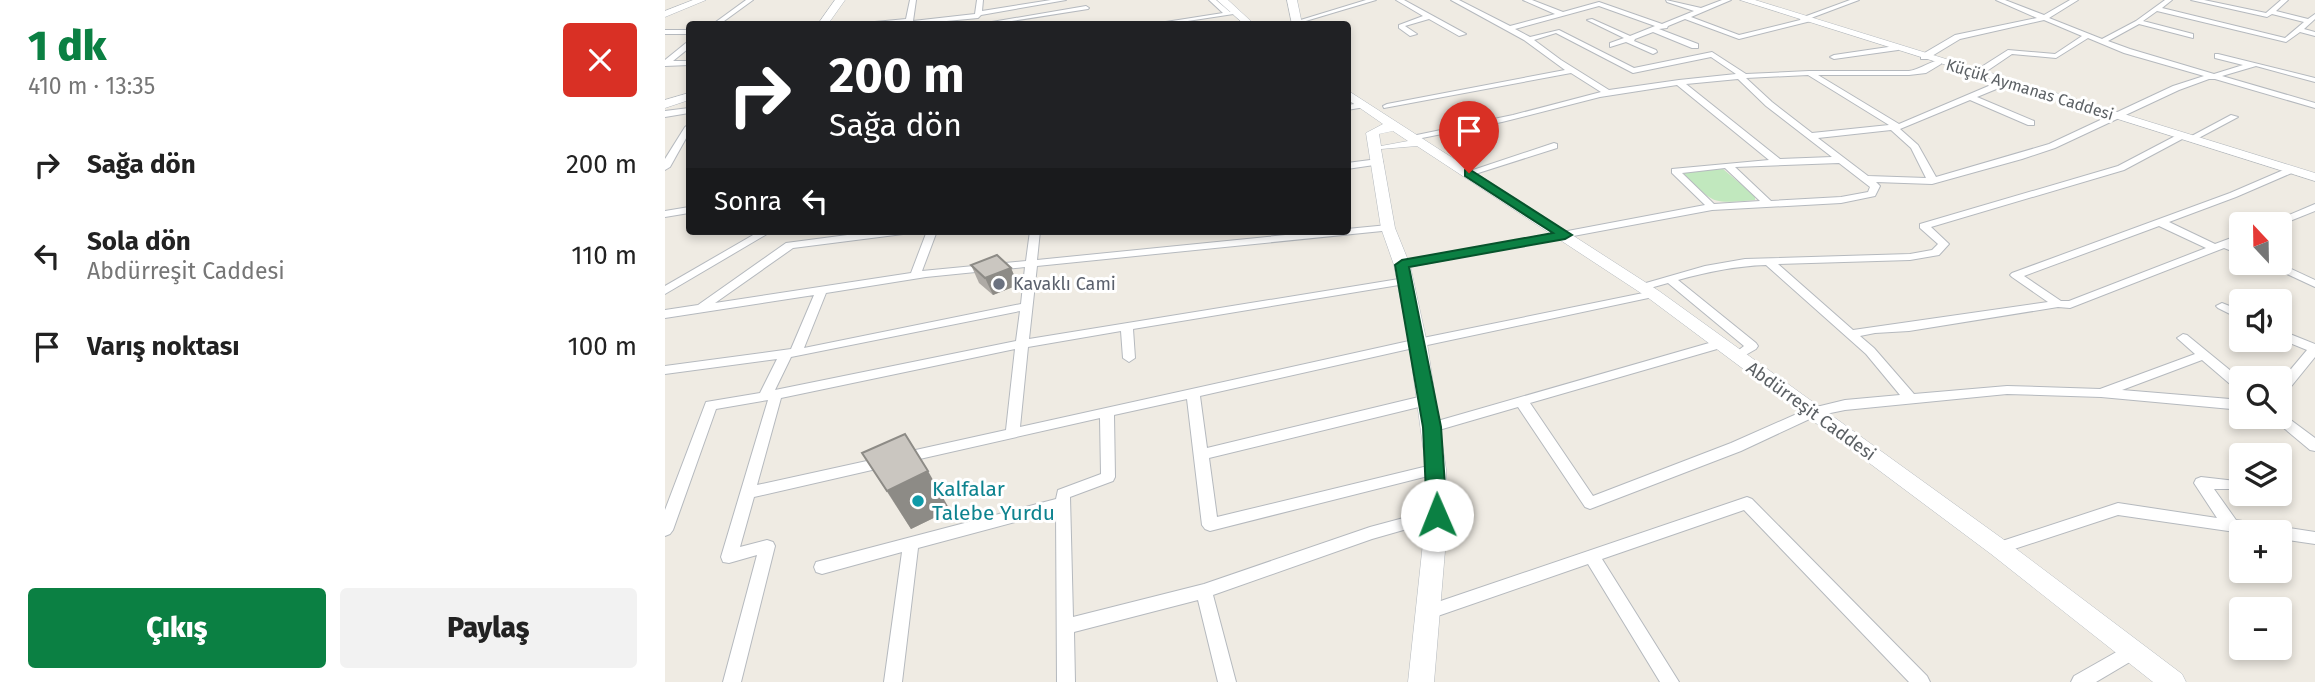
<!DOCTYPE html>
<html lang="tr">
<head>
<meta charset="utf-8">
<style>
	:root { --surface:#fff; --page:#f2f2f2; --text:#222; --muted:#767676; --accent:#0b8043 }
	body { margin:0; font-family:"Fira Sans",sans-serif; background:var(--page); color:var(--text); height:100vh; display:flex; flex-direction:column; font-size:26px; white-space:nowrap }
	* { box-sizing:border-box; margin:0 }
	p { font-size:23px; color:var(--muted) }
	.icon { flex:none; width:38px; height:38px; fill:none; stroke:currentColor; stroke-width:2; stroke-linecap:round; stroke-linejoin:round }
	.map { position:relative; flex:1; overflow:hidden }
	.details { display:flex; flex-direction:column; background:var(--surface); width:665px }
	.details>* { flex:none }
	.guide { position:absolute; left:21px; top:21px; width:665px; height:214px; border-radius:7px; box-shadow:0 4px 10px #0003; background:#202124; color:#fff; overflow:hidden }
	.needle { width:46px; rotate:338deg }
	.tools { position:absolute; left:1564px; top:212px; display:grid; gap:14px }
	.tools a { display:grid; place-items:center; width:63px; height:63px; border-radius:7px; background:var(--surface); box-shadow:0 4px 10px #0003; font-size:35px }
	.pin { position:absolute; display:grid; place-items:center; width:60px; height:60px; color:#fff; margin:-72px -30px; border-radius:50% 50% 50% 0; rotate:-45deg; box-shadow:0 0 7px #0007 }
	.pin .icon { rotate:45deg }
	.me { position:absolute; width:77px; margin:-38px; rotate:359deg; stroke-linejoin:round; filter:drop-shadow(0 0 5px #0008) }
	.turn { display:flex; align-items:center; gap:24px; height:147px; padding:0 28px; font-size:32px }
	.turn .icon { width:91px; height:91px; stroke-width:2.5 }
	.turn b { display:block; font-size:49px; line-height:60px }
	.then { display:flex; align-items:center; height:66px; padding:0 28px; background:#0003; gap:14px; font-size:26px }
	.round { display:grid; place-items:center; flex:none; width:74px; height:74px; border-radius:7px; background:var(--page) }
	.headline { display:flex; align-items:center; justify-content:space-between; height:119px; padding:0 28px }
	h1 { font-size:42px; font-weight:800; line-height:52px; color:var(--accent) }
	.cta { display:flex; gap:14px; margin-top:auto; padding:14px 28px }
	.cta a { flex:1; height:80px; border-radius:7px; background:var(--accent); color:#fff; font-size:28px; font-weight:800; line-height:80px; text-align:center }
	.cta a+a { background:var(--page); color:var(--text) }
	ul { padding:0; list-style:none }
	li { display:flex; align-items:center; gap:21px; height:91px; padding:0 28px }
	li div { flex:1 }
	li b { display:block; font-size:26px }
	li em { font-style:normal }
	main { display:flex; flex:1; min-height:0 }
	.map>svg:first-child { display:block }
	.green { fill:#c1e8be }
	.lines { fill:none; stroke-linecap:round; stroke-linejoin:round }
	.street-casing { stroke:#b5b9be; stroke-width:2 }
	.secondary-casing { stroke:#b4b9be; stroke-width:1 }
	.street { fill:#fff; fill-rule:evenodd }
	.secondary { fill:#fff; fill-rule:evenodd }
	.wall { fill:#aeaaa5 }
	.shaded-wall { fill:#8d8b86 }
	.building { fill:#cac6c0; stroke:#8d8b86; stroke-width:2 }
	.route { fill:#0b8043; stroke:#07532c; stroke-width:2 }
	.worship-dot { fill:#6b7280; stroke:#fff; stroke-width:2.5 }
	.culture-dot { fill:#0f9aa8; stroke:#fff; stroke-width:2.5 }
	.labels { text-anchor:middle; stroke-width:6; stroke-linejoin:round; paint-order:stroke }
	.far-street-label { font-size:16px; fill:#5b6064; stroke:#fff }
	.worship-label { font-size:18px; fill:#5b616d; stroke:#fff; text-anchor:start }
	.street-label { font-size:18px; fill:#5b6064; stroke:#fff }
	.near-culture-label { font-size:21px; fill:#0d838f; stroke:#fff; text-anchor:start }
</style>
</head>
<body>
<main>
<section class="details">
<div class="headline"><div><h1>1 dk</h1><p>410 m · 13:35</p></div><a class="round" style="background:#d93025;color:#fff"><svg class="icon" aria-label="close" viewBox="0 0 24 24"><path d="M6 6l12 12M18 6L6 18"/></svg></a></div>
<ul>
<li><svg class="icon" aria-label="right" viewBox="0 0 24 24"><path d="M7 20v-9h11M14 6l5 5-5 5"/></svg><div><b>Sağa dön</b></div><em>200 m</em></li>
<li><svg class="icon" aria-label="left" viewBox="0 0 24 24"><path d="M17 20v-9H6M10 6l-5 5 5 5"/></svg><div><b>Sola dön</b><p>Abdürreşit Caddesi</p></div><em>110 m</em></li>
<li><svg class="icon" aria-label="arrive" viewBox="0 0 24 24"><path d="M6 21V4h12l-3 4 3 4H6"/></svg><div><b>Varış noktası</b></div><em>100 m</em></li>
</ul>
<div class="cta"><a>Çıkış</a><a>Paylaş</a></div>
</section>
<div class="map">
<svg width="1650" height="682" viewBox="0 0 1650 682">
	<rect width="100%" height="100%" fill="#efebe3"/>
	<!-- green -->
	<path class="green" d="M 1058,169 L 1090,196 L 1090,200 C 1044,204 1050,204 1017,172 Z"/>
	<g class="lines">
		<defs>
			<g id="street">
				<polygon points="81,0 88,0 55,24 48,24"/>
				<polygon points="245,0 251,0 248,21 310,14 312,0 318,0 317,11 386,0 401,0 316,15 313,18 250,24 207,24 210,22 241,19"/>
				<polygon points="544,0 551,0 565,12 572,11 575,13 503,24 488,24 558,13"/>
				<polygon points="701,0 711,0 634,23 629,22"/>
				<polygon points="731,0 739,0 801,34 794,36 764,19 740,26 752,34 745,36 734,28 734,25 758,16"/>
				<path d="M 786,0 L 794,0 L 845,26 L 890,14 L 858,0 L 867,0 L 898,12 L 934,2 L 997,24 L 1029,11 L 1002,2 L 1001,0 L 1036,8 L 1057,0 L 1066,0 L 1026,17 L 1074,35 L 1135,20 L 1136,18 L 1185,0 L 1194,0 L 1146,18 L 1146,21 L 1074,39 L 1020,19 L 1003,26 L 1002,28 L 994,29 L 1033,44 L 1033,48 L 1027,48 L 988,32 L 970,39 L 969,41 L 991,50 L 992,52 L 988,54 L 961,42 L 945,47 L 945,43 L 959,38 L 922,20 L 927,19 L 965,36 L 990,26 L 934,6 L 850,29 L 865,37 L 894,30 L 969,68 L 1047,52 L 1081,74 L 1144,71 L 1244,71 C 1256,69 1267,60 1276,60 L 1276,64 L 1261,73 L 1244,75 L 1153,75 L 1234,124 L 1340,79 L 1346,79 L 1346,83 L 1312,97 L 1369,121 L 1369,125 L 1363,125 L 1305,100 L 1235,129 L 1253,145 L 1271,177 L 1384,144 L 1508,86 L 1539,76 L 1459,53 L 1423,38 L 1391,58 L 1347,54 L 1316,75 L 1310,75 L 1310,71 L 1343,50 L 1390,54 L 1417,36 L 1379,20 L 1295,39 L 1262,59 L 1256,59 L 1256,55 L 1290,35 L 1372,18 L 1331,0 L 1340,0 L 1379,15 L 1405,0 L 1413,0 L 1384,18 L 1437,39 L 1471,21 L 1500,0 L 1507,0 L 1497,8 L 1620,38 L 1639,22 L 1607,14 L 1602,17 L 1526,0 L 1539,0 L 1601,13 L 1616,0 L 1623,0 L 1611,11 L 1643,19 L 1650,14 L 1650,19 L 1639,29 L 1650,32 L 1650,36 L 1635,32 L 1621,42 L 1492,11 L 1478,21 L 1528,34 L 1528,38 L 1474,24 L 1443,41 L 1465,49 L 1549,74 L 1578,65 L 1550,58 L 1550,54 L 1553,54 L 1650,78 L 1650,82 L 1591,66 L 1557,76 L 1650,103 L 1650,108 L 1550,79 L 1544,79 L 1514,90 L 1390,148 L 1357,159 L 1267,184 L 1211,182 L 1215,186 L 1210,196 L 1176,203 L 1047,210 L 737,268 L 733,267 L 732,265 L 733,263 L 1040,205 L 1007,173 L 1007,169 L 1104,160 L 1012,85 L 935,97 L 837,122 L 747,140 L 747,136 L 848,115 L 936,92 L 906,73 L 719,108 L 718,106 L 722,104 L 900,70 L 859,40 ZM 891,33 L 968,73 L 1046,57 L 1071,74 L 1014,80 L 944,90 L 896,60 L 869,40 ZM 1143,75 L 1224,125 L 1147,133 L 1107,102 L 1081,78 ZM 1073,79 L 1101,106 L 1167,157 L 1115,159 L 1021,84 ZM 1226,130 L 1246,148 L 1261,178 L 1203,176 L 1153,138 ZM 1174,163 L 1205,187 L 1203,192 L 1176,197 L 1106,201 L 1070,167 ZM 1060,168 L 1095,201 L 1049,204 L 1017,173 Z"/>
				<polygon points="421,6 424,8 423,9 328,24 321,23"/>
				<rect x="0" y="30" width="24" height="4"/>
				<polygon points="21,43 24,43 24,48 8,61 24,61 24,65 0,66 0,60"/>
				<polygon points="1230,46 1233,46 1233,50 1169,59 1165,57 1169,55"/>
				<polygon points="697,103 700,103 700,107 682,110 682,105"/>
				<polygon points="24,108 24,113 0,117 0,111"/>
				<polygon points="1566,115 1573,117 1528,141 1521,139"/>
				<polygon points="24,124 24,133 5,167 0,170 0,159 20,127"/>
				<path d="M 1516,133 L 1520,136 L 1519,138 L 1459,170 L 1266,227 L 1284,244 L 1274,255 L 1245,260 L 1113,264 L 1188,330 L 1383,302 L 1347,277 L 1345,275 L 1347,273 L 1565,193 L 1623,168 L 1629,168 L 1629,172 L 1571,197 L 1504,222 L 1550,244 L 1577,234 L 1577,241 L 1569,244 L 1577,248 L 1577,255 L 1559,248 L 1405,308 L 1393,307 L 1244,331 L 1210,333 L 1195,336 L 1209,348 L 1249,394 L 1342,386 L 1435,389 L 1530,354 L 1512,338 L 1518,334 L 1522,335 L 1577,380 L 1577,391 L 1572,390 L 1537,360 L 1457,390 L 1577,400 L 1577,410 L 1436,397 L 1342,394 L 1180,410 L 1151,416 L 1076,451 L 925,509 L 920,507 L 853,407 L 767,432 L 762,430 L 760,427 L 762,424 L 1051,341 L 1059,341 L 1061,344 L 1059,347 L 865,403 L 928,496 L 1066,443 L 1143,409 L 1180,400 L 1235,395 L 1201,354 L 1101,265 C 1070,266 1042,272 1013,280 L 1091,343 L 1093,346 L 1091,349 L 1072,360 L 1066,356 L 1079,346 L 1003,283 L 978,290 L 972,287 L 974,285 L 1040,266 L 1080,259 L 1245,254 L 1267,250 L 1273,244 L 1255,228 L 1255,224 L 1453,166 ZM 1494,226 L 1541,248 L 1404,301 L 1396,301 L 1359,276 Z"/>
				<polygon points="889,143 892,144 892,148 807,175 804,176 799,173"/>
				<polygon points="713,159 718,162 716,164 682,169 682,163"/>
				<polygon points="1650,204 1650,211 1615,225 1603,224"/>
				<polygon points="24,207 24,213 0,217 0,211"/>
				<path d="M 723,225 L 728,228 L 727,230 L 372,266 L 364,339 L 740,278 L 746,281 L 740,284 L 468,329 L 470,358 L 464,362 L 458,358 L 456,331 L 363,347 L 355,427 L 753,339 L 988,291 L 994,294 L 988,297 L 753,347 L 535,396 L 542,448 L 762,395 L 767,397 L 769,400 L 767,403 L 762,405 L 544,458 L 552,517 L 771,464 L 776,465 L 778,469 L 776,473 L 771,474 L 545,531 L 540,529 L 537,525 L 522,399 L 449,415 L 450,477 L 448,481 L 405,497 L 408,617 L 539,584 L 705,527 L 772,509 L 777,511 L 780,515 L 777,519 L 707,539 L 548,595 L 571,682 L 553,682 L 533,600 L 409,632 L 410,682 L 392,682 L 391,511 L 253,548 L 237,682 L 219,682 L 237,552 L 157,574 L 151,572 L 149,567 L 151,562 L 391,499 L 393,490 L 436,474 L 435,418 L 237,463 L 232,462 L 230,458 L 232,454 L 237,453 L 341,430 L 350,349 L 116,398 L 92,485 L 220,457 L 225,458 L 227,462 L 225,466 L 220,467 L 89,497 L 75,547 L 102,540 L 108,542 L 110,546 L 76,682 L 58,682 L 92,555 L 64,563 L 58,562 L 56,557 L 103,400 L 51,409 L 8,530 L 5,534 L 0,536 L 0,510 L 41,402 L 95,393 L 112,359 L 0,374 L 0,366 L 126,349 L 149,295 L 0,318 L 0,310 L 33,305 L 121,243 L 213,231 L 243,231 L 238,234 L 128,248 L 50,303 L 246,273 L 262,231 L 272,231 L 257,271 L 361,261 L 365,231 L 375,231 L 372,260 L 661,231 L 682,231 L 682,229 ZM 360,267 L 356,304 L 139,348 L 161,293 L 261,277 ZM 355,311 L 351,341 L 110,390 L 126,357 Z"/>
				<polygon points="95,231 107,231 0,294 0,286"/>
				<polygon points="1596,262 1611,262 1650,280 1650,287"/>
				<polygon points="1557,303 1577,311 1577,320 1553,308 1551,306"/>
				<polygon points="1615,330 1650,344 1650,357 1620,394 1615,395 1615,382 1642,350 1615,339"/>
				<polygon points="1615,412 1650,438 1650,451 1645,450 1608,419 1607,416 1615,416"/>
				<polygon points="1536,477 1571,481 1573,485 1571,489 1549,489 1571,520 1650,532 1650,544 1615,539 1615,532 1577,533 1453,515 1334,554 1328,552 1326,548 1328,544 1453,503 1552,518 1529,483 1531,479"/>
				<polygon points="1082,497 1087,499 1262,676 1265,682 1244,682 1079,510 937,559 1014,682 995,682 923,564 764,619 758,617 756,612 758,607 764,605"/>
				<polygon points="1469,642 1475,644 1478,650 1475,656 1431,682 1406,682 1409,676"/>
			</g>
			<g id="secondary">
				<polygon points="28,0 41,0 0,17 0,11"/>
				<polygon points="170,0 180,0 163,24 153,24"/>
				<polygon points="552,0 563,0 589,24 579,24"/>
				<polygon points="622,0 632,0 637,24 627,24"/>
				<polygon points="1075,0 1090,0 1650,173 1650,181"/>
				<path d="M 682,90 L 994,291 L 1342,542 L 1517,674 L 1521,682 L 1488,682 L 1326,554 L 982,297 L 752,146 L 716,149 L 730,228 L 745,265 L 762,343 L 781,469 L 783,515 L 769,682 L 743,682 L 761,515 L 761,469 L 744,343 L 729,265 L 716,228 L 701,133 L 718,124 L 682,99 ZM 728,131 L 743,141 L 716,146 L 714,134 Z"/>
				<polygon points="24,93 24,100 0,108 0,100"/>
			</g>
		</defs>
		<!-- street casing -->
		<use href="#street" class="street-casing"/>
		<!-- secondary casing -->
		<use href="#secondary" class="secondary-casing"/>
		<!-- street -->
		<use href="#street" class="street"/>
		<!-- secondary -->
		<use href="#secondary" class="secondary"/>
	</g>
	<!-- wall -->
	<g class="wall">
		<polygon points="306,265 346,268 353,285 328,295 314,283"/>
		<polygon points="197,453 285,510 246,529"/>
	</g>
	<!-- shaded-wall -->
	<g class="shaded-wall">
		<polygon points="346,268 353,285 328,295 320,278"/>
		<polygon points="263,471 285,510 246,529 222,491"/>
	</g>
	<!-- building -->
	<g class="building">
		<polygon points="332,255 346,268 320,278 306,265"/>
		<polygon points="240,434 263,471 222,491 197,453"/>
	</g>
	<!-- route -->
	<polygon class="route" points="804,169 907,235 900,239 744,267 776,427 782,515 779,521 772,523 765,521 762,515 758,427 730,265 737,260 888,233 800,176 800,170"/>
	<!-- markers -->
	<circle class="worship-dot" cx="334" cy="284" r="7"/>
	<circle class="culture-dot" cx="253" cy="501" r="7"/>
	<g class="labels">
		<!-- far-street labels -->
		<g class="far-street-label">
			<text transform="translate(1365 89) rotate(17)" y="6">Küçük Aymanas Caddesi</text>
		</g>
		<!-- worship labels -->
		<g class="worship-label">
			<text x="348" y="290">Kavaklı Cami</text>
		</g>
		<!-- street labels -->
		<g class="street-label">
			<text transform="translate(1146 411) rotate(36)" y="6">Abdürreşit Caddesi</text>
		</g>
		<!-- near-culture labels -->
		<g class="near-culture-label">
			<text x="267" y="496">Kalfalar<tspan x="267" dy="24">Talebe Yurdu</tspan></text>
		</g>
	</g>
</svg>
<div class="tools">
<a><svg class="needle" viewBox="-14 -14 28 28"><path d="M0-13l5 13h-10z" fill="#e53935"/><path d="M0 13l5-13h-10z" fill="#767676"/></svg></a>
<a><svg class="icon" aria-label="sound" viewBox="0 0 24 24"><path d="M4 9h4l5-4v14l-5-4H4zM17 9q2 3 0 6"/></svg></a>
<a><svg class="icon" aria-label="search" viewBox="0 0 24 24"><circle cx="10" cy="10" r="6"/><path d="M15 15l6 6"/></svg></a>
<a><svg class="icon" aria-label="layers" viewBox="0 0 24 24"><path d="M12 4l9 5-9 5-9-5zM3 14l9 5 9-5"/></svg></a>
<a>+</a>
<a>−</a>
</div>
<div class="pin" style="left:804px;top:173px;background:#d93025"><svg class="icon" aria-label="arrive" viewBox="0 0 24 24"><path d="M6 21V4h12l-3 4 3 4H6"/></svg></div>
<svg class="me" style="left:772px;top:515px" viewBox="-20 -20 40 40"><circle r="19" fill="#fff"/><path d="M0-13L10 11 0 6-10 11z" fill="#0b8043"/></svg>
<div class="guide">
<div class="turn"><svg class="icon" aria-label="right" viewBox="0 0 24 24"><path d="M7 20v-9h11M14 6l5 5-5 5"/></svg><div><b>200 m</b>Sağa dön</div></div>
<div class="then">Sonra<svg class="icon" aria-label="left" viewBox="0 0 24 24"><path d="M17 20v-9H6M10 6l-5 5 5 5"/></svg></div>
</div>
</div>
</main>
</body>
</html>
